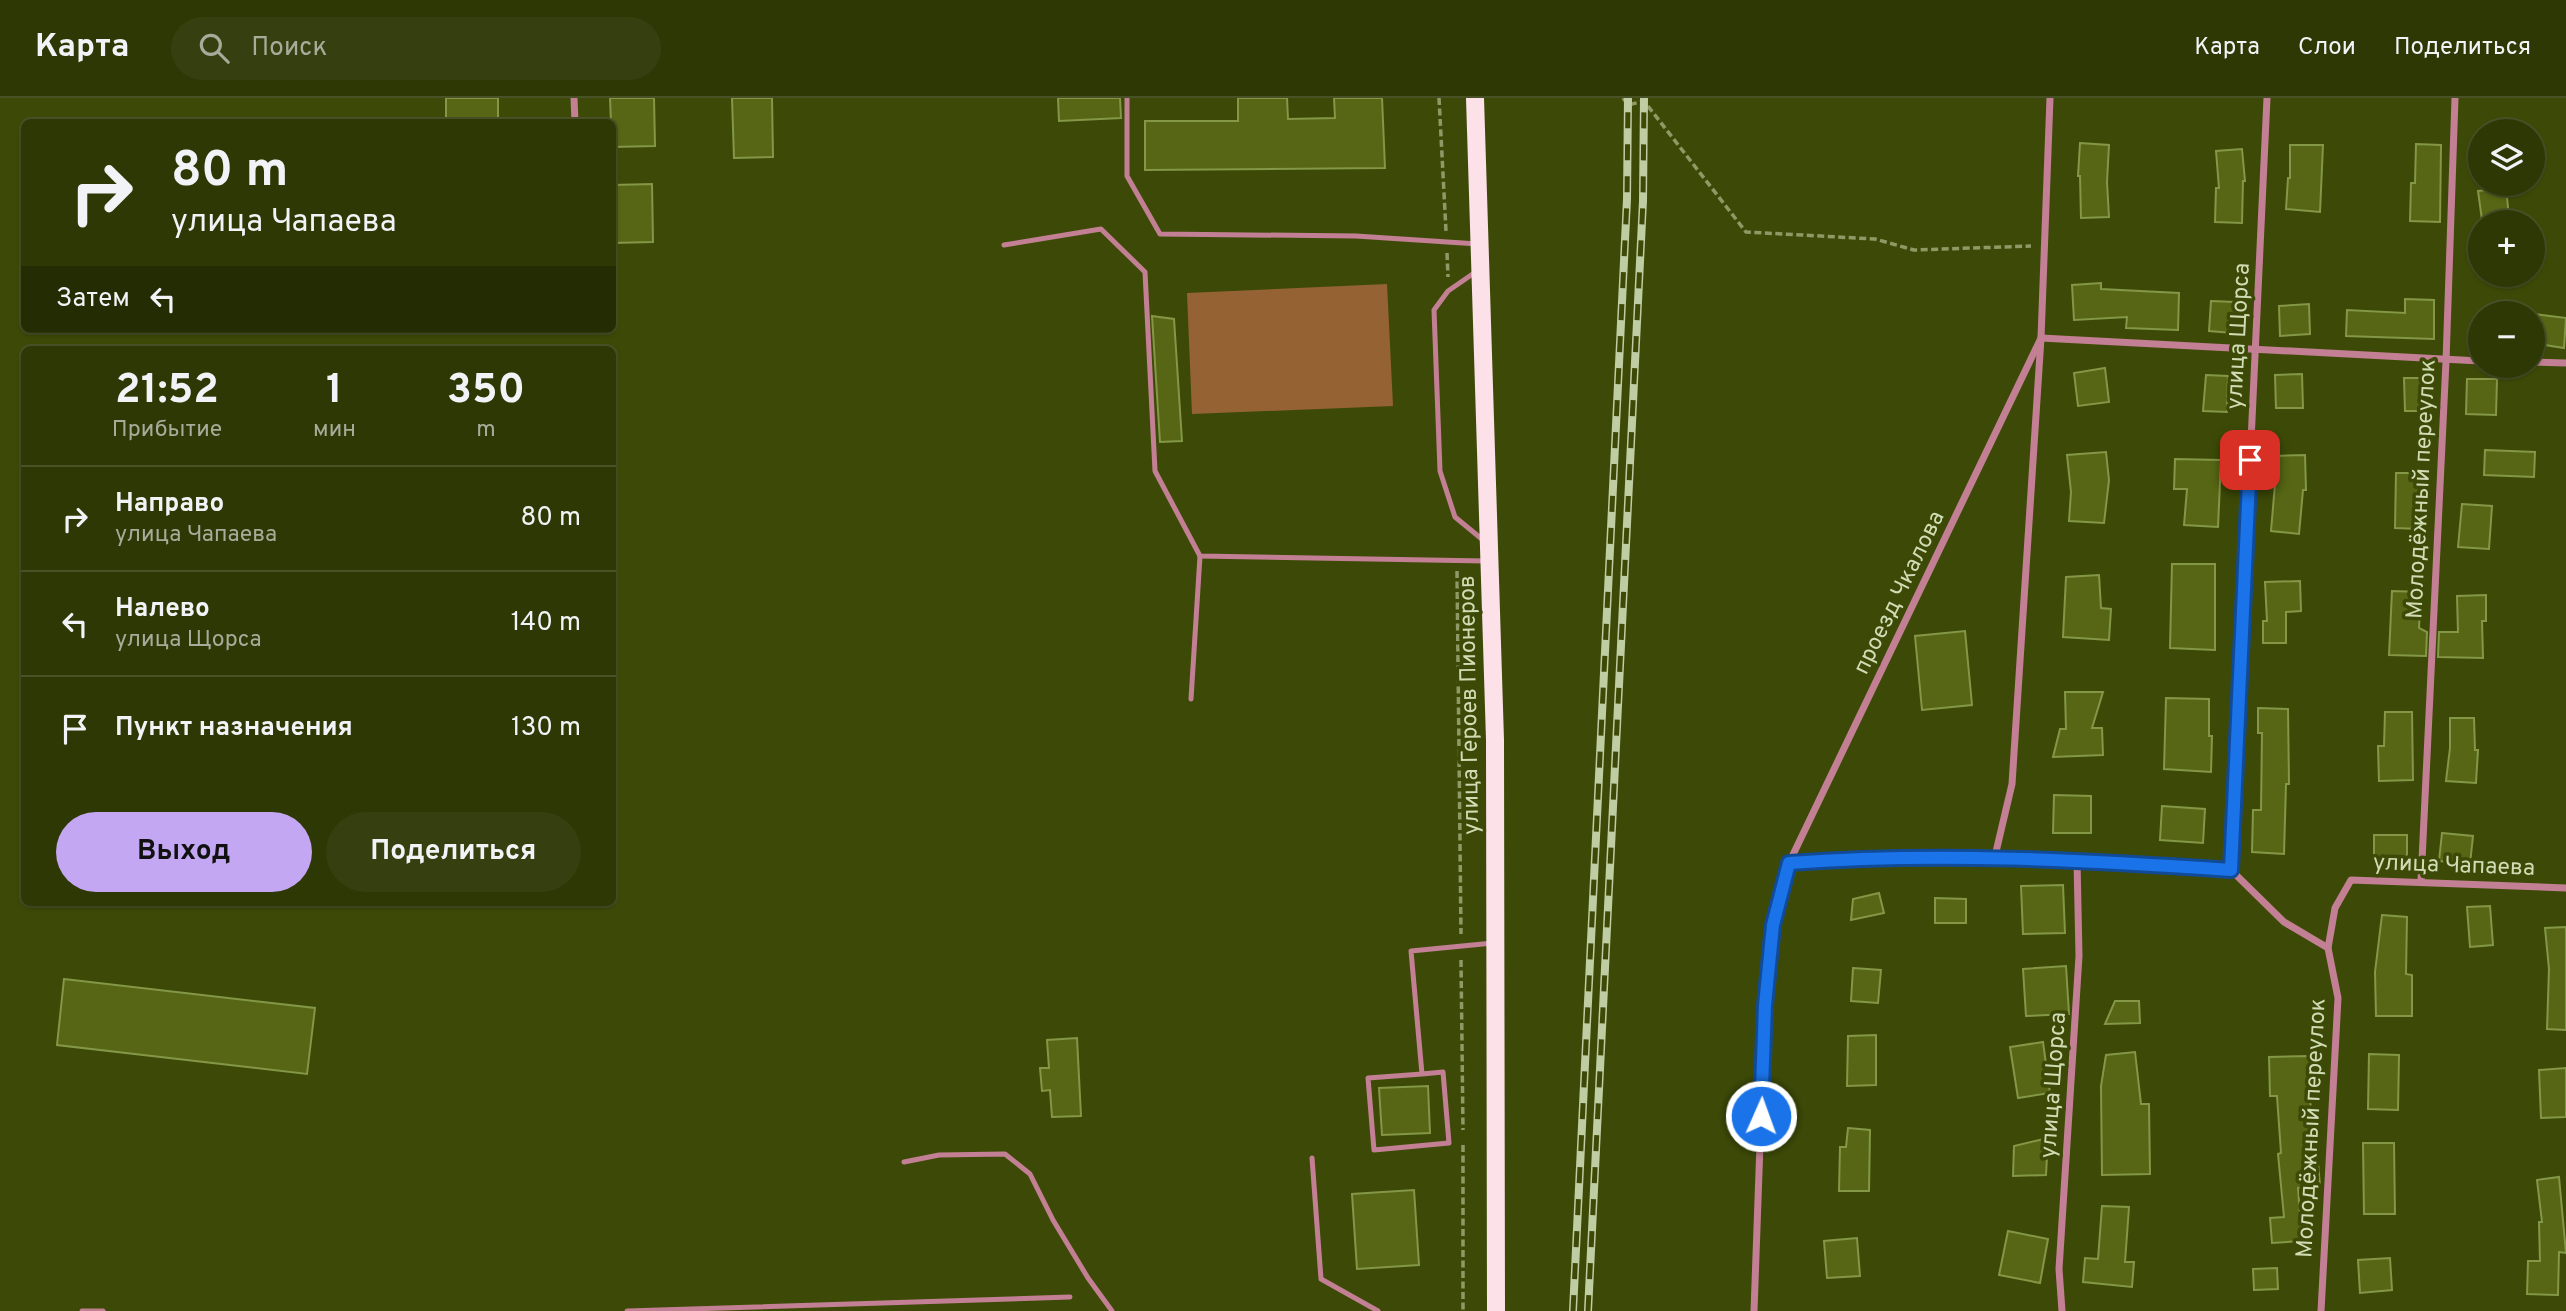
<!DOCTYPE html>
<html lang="ru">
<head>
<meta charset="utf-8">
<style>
	:root { --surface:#2e3805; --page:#363f0f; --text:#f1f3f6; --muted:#a7ac9a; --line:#495227; --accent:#c3a7f2 }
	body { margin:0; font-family:Overpass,sans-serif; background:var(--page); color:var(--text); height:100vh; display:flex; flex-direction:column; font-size:26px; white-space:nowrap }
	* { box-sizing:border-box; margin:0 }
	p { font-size:23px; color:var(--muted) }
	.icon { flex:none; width:38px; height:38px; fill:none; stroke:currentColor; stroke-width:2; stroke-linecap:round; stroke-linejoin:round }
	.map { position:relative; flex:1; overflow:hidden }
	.side { position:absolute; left:21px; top:248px; width:595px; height:560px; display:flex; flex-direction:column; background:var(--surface); border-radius:10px; box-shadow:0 2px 5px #0004,0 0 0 2px var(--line) }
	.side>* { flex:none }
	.banner { position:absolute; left:21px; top:21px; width:595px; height:214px; border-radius:10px; box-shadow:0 2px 5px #0004,0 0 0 2px var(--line); background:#2e3805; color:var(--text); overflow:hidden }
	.tools { position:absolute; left:2468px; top:21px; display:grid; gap:14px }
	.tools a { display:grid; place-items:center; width:77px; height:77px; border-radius:50%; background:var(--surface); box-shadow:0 2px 5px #0004,0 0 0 2px var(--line); font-size:35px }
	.pin { position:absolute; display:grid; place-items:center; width:60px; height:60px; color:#fff; margin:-30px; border-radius:14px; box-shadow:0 4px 10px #0006 }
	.me { position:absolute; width:77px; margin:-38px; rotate:2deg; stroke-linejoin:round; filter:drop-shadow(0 0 5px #0008) }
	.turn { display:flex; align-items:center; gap:24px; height:147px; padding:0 35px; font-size:32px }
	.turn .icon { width:91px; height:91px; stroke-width:2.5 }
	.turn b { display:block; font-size:49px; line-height:60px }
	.then { display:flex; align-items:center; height:66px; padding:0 35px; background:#0003; gap:14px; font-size:26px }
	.eta { display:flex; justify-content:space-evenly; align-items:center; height:119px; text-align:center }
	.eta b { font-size:42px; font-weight:700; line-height:49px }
	.button { display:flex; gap:14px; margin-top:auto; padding:14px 35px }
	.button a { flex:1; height:80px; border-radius:42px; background:var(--accent); color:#111; font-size:28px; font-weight:700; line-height:80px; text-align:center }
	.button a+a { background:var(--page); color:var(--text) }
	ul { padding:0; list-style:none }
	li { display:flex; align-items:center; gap:21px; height:105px; padding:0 35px; border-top:2px solid var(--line) }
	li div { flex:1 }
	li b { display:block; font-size:26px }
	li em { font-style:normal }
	header { display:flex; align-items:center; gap:42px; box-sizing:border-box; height:98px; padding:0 35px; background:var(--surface); border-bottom:2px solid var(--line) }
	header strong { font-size:33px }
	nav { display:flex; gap:38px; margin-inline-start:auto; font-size:24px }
	.search { width:490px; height:63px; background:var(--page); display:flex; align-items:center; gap:18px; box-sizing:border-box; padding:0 24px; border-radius:38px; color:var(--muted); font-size:26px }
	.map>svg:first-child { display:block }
	.green { fill:#956234 }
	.building { fill:#566614; stroke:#839747; stroke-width:2 }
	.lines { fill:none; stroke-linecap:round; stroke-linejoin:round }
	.path { stroke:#8e9a66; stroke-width:3.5; stroke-dasharray:7 3.5; stroke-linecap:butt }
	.service { stroke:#c38094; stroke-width:5 }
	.minor { stroke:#c38094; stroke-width:7 }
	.primary { stroke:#fde1e8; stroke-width:18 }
	.rail-casing { stroke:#c0cca2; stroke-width:8 }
	.rail { stroke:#3d4a07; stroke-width:5; stroke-dasharray:16; stroke-linecap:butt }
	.route-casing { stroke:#114b97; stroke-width:18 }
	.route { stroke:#1a73e8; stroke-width:12 }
	.labels { text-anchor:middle; stroke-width:7; stroke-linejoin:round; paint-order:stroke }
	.street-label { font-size:23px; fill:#d0dcb4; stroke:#3d4a07 }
</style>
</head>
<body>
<header>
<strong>Карта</strong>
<div class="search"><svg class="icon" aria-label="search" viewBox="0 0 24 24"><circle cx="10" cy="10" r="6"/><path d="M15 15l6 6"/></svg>Поиск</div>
<nav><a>Карта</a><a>Слои</a><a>Поделиться</a></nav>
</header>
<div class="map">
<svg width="2566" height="1213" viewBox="0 0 2566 1213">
	<rect width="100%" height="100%" fill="#3d4a07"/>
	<!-- green -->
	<polygon class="green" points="1387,186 1393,308 1192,316 1187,195"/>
	<!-- building -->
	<g class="building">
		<rect x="446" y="0" width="52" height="24"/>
		<polygon points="610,0 654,0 655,48 612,49"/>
		<polygon points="732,0 772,0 773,59 734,60"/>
		<polygon points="1058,0 1120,0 1121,20 1059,23"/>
		<polygon points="1238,0 1287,0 1288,21 1335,20 1334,0 1382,0 1385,70 1145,72 1145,23 1238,23"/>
		<polygon points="2080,45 2109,47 2107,84 2109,119 2081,120 2080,78 2078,78"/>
		<polygon points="2416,46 2441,47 2440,124 2410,123 2411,85 2415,85"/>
		<polygon points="2290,47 2323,47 2320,114 2286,111 2288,80 2290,80"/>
		<polygon points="2242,51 2245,83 2243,83 2242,125 2215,124 2216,90 2219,90 2216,53"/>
		<polygon points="652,86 653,144 612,145 612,87"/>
		<polygon points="2506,90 2509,119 2482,122 2478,93"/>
		<polygon points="2101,185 2101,191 2179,195 2178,232 2126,230 2127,219 2074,222 2072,187"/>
		<polygon points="2405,201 2434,202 2434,241 2346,238 2347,212 2405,215"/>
		<polygon points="2211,203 2235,204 2233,235 2209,233"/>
		<polygon points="2309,206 2310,236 2280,238 2279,208"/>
		<polygon points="2535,216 2566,220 2564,250 2538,246"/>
		<polygon points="1152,218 1174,221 1182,343 1160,344"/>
		<polygon points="2105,270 2109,304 2078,308 2074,275"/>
		<polygon points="2302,276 2303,310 2276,310 2275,277"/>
		<polygon points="2206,277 2228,278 2227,314 2203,313"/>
		<polygon points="2404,280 2429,280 2430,313 2405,313"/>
		<polygon points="2467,281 2497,281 2496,317 2466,316"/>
		<polygon points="2485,352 2535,354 2534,379 2484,377"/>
		<polygon points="2106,354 2109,382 2104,425 2069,423 2071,394 2067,357"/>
		<polygon points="2305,357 2306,392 2303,392 2299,436 2271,433 2275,386 2274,358"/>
		<polygon points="2175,361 2221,362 2218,429 2184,427 2187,391 2174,391"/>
		<polygon points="2396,375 2425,375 2420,431 2395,430"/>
		<polygon points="2462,406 2492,408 2489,451 2458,449"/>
		<polygon points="2172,466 2215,466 2215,552 2170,550"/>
		<polygon points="2099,477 2101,510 2111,511 2109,542 2063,539 2066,479"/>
		<polygon points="2300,483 2301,513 2286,514 2286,545 2263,545 2263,523 2267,523 2265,484"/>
		<polygon points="2392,493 2421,494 2419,530 2427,534 2426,558 2389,557"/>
		<polygon points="2486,497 2486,523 2482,523 2483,560 2438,559 2439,534 2458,534 2457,498"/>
		<polygon points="1965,533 1972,607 1922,612 1915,538"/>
		<polygon points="2065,594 2103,594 2092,630 2102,630 2103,657 2053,659 2060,631 2066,631"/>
		<polygon points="2166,600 2209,601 2209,638 2212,638 2211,674 2164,671"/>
		<polygon points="2258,610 2288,611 2289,686 2286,686 2284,756 2252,754 2253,712 2261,712 2262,635 2258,635"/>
		<polygon points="2385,614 2412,614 2413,682 2379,683 2378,648 2384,648"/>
		<polygon points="2450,620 2474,620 2475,652 2478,652 2476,685 2446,683 2450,650"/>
		<polygon points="2054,697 2091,698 2091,735 2053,735"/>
		<polygon points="2162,708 2205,711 2203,745 2160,742"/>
		<polygon points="2442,735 2473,738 2470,766 2439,763"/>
		<rect x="2374" y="737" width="33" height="30"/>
		<polygon points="2063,787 2065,835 2023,836 2021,788"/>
		<polygon points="1879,795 1884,815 1851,822 1853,801"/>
		<polygon points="1935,800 1966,801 1966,825 1935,825"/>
		<polygon points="2490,808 2493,847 2470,849 2467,809"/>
		<polygon points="2382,817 2407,819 2406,876 2412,877 2412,918 2376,918 2375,874"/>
		<polygon points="2566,829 2566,932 2547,931 2549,871 2545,830"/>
		<polygon points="2066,868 2069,916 2026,918 2023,871"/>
		<polygon points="1853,870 1881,872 1878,905 1851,903"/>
		<polygon points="64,881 315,910 307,976 57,947"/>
		<polygon points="2115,903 2139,903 2140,925 2105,926"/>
		<polygon points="1876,937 1876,987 1847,988 1848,938"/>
		<polygon points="1077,940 1081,1018 1052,1019 1050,992 1042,993 1040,970 1049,970 1047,942"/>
		<polygon points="2043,944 2050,995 2018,1000 2010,949"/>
		<polygon points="2135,954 2141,1006 2149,1006 2150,1076 2102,1077 2101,988 2106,957"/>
		<polygon points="2369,956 2399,957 2398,1012 2368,1011"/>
		<polygon points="2309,958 2312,1053 2317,1052 2320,1088 2298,1090 2302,1143 2272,1145 2270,1120 2284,1119 2278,1056 2281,1055 2277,998 2270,998 2269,959"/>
		<polygon points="2566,970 2566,1019 2541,1020 2539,972"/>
		<polygon points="1428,988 1430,1035 1382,1037 1379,990"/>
		<polygon points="1848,1030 1870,1032 1869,1093 1839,1093 1840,1049 1846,1049"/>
		<polygon points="2048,1040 2046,1077 2013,1078 2014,1048"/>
		<polygon points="2363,1045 2394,1045 2395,1116 2364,1116"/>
		<polygon points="2559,1079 2566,1155 2559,1154 2558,1197 2527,1196 2528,1163 2540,1163 2539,1124 2542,1124 2537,1082"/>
		<polygon points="1414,1092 1419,1167 1357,1171 1352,1096"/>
		<polygon points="2102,1108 2129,1109 2125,1164 2134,1164 2132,1189 2083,1184 2085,1160 2098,1161"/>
		<polygon points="2008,1133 2048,1141 2040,1185 1999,1177"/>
		<polygon points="1857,1140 1860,1178 1827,1180 1824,1143"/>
		<polygon points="2390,1160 2392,1192 2360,1195 2358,1162"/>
		<polygon points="2277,1170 2278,1191 2254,1192 2253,1171"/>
	</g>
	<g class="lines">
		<!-- path -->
		<g class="path">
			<polyline points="1439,0 1446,133"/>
			<polyline points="1623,0 1628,7 1644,3 1746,134 1875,141 1914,152 2031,148"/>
			<polyline points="1447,155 1448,179"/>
			<polyline points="1457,473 1461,836"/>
			<polyline points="1461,862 1463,1032"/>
			<polyline points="1463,1047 1463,1213"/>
		</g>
		<!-- service -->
		<g class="service">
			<polyline points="1127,0 1127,78 1160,136 1356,138 1478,146"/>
			<polyline points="1004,147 1101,131 1145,174 1155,373 1200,458 1486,463"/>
			<polyline points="1477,173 1448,193 1434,212 1440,373 1455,419 1483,442"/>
			<polyline points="1191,601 1200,458"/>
			<polyline points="1422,976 1368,980 1374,1052 1449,1045 1443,974 1422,976 1411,853 1493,845"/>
			<polyline points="1312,1060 1321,1181 1378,1213"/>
			<polyline points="904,1064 939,1057 1005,1056 1030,1076 1053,1122 1088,1180 1112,1213"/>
			<polyline points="82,1213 103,1213"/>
			<polyline points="627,1213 1070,1199"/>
		</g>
		<!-- minor -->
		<g class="minor">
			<polyline points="574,0 575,24"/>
			<polyline points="2532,264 2566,265"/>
			<polyline points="1995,758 2012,686 2041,240 2480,263"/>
			<polyline points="1789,765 1844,761 1995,758 2231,772 2284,824 2328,850 2335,810 2351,782 2566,790"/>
			<polyline points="2231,772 2267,0"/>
			<polyline points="2421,783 2446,263 2455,0"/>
			<polyline points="1754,1213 1765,907 1773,827 1789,765 2041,240 2050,0"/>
			<polyline points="2062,1213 2059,1171 2079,858 2077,762"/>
			<polyline points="2321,1213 2338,900 2328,850"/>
		</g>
		<!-- primary -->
		<polyline class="primary" points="1475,0 1495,642 1496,1213"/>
		<defs>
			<g id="rail">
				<polyline points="1573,1213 1627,101 1628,0"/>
				<polyline points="1588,1213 1643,103 1644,0"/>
			</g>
		</defs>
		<!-- rail casing -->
		<use href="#rail" class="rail-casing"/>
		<!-- rail -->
		<use href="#rail" class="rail"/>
	</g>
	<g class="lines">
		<defs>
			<path id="route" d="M 1761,1018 L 1765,907 L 1773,827 L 1789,765 C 1937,754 2083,762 2231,772 L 2250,362"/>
		</defs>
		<!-- route casing -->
		<use href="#route" class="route-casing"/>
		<!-- route -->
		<use href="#route" class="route"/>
	</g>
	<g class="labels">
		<!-- street labels -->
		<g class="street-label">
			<text transform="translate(2237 238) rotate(-87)" y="8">улица Щорса</text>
			<text transform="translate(2420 391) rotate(-87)" y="8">Молодёжный переулок</text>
			<text transform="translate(1898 494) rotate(-64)" y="8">проезд Чкалова</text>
			<text transform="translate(1468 607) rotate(-91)" y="8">улица Героев Пионеров</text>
			<text transform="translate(2454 766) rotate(2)" y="8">улица Чапаева</text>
			<text transform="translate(2052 987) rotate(-86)" y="8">улица Щорса</text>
			<text transform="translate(2310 1030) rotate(-87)" y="8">Молодёжный переулок</text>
		</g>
	</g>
</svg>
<div class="tools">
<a><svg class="icon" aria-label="layers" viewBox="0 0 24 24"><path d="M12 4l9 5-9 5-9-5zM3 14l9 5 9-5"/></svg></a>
<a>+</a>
<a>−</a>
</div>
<div class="pin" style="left:2250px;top:362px;background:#d93025"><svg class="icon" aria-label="arrive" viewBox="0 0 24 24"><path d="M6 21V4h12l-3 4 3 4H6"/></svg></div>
<svg class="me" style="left:1761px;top:1018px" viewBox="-20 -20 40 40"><circle r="17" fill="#1a73e8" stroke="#fff" stroke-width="3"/><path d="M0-11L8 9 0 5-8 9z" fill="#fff"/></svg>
<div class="banner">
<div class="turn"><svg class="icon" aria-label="right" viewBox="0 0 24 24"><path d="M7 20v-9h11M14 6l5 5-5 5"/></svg><div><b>80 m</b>улица Чапаева</div></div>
<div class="then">Затем<svg class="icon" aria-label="left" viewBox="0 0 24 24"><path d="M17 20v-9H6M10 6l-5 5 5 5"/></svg></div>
</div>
<section class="side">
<div class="eta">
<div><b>21:52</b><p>Прибытие</p></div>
<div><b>1</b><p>мин</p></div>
<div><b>350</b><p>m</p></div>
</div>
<ul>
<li><svg class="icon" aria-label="right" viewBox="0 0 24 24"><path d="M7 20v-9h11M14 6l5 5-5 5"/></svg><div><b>Направо</b><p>улица Чапаева</p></div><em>80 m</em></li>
<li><svg class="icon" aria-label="left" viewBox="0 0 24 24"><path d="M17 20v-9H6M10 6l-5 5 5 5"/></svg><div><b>Налево</b><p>улица Щорса</p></div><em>140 m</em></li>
<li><svg class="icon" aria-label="arrive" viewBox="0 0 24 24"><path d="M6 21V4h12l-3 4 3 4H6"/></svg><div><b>Пункт назначения</b></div><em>130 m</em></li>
</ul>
<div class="button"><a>Выход</a><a>Поделиться</a></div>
</section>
</div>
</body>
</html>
